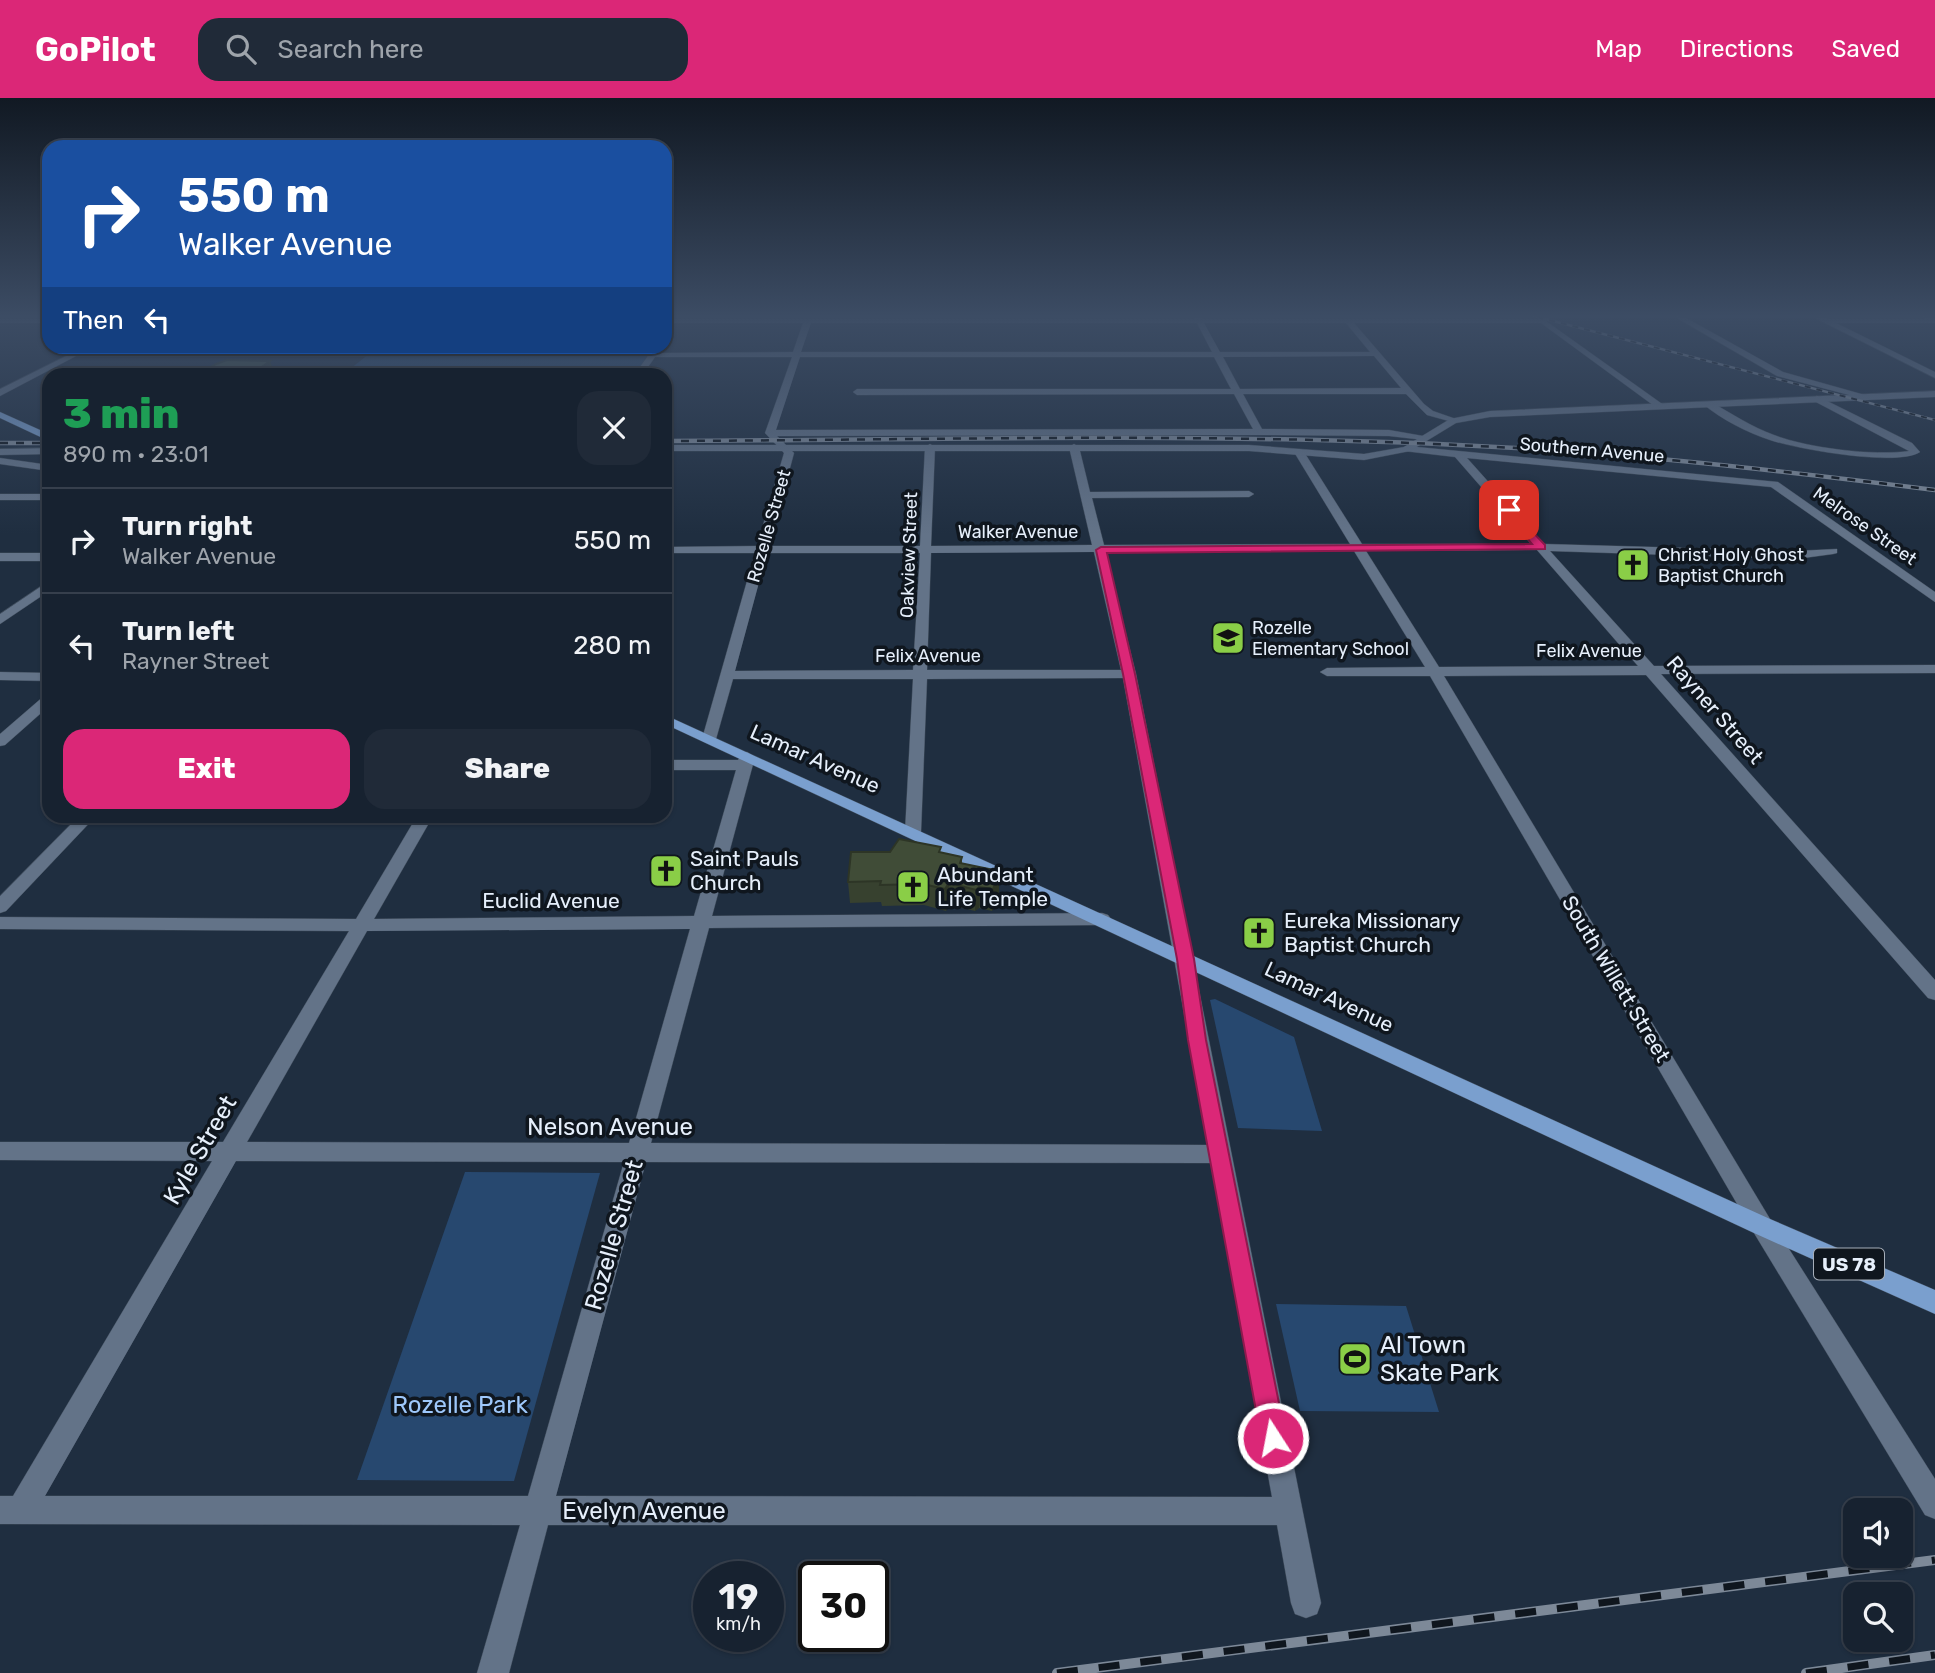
<!DOCTYPE html>
<html lang="en">
<head>
<meta charset="utf-8">
<style>
	:root { --surface:#172230; --page:#202a38; --text:#f1f3f6; --muted:#9ea4ab; --line:#363f4c; --accent:#db2777 }
	body { margin:0; font-family:Rubik,sans-serif; background:var(--page); color:var(--text); height:100vh; display:flex; flex-direction:column; font-size:26px; white-space:nowrap }
	* { box-sizing:border-box; margin:0 }
	p { font-size:23px; color:var(--muted) }
	.icon { flex:none; width:38px; height:38px; fill:none; stroke:currentColor; stroke-width:2; stroke-linecap:round; stroke-linejoin:round }
	.map { position:relative; flex:1; overflow:hidden }
	.side { position:absolute; left:42px; top:270px; width:630px; height:455px; display:flex; flex-direction:column; background:var(--surface); border-radius:21px; box-shadow:0 2px 5px #0004,0 0 0 2px var(--line) }
	.side>* { flex:none }
	.banner { position:absolute; left:42px; top:42px; width:630px; height:214px; border-radius:21px; box-shadow:0 2px 5px #0004,0 0 0 2px var(--line); background:#1a4fa0; color:#fff; overflow:hidden }
	.fabs { position:absolute; left:1843px; top:1400px; display:grid; gap:14px }
	.fabs a { display:grid; place-items:center; width:70px; height:70px; border-radius:14px; background:var(--surface); box-shadow:0 2px 5px #0004,0 0 0 2px var(--line); font-size:35px }
	.speed { position:absolute; left:693px; top:1463px; display:flex; gap:14px; font-size:35px; font-weight:700; text-align:center }
	.speed>* { display:grid; place-content:center; width:91px; height:91px; border-radius:50%; background:var(--surface); box-shadow:0 2px 5px #0004,0 0 0 2px var(--line); line-height:1 }
	.speed small { font-size:18px; font-weight:400 }
	.speed .limit { border:4px solid #111; border-radius:10px; background:#fff; color:#111 }
	.pin { position:absolute; display:grid; place-items:center; width:60px; height:60px; color:#fff; margin:-30px; border-radius:14px; box-shadow:0 4px 10px #0006 }
	.me { position:absolute; width:77px; margin:-38px; rotate:349deg; stroke-linejoin:round; filter:drop-shadow(0 0 5px #0008) }
	.turn { display:flex; align-items:center; gap:24px; height:147px; padding:0 21px; font-size:32px }
	.turn .icon { width:91px; height:91px; stroke-width:2.5 }
	.turn b { display:block; font-size:49px; line-height:60px }
	.then { display:flex; align-items:center; height:66px; padding:0 21px; background:#0003; gap:14px; font-size:26px }
	.round { display:grid; place-items:center; flex:none; width:74px; height:74px; border-radius:21px; background:var(--page) }
	.summary { display:flex; align-items:center; justify-content:space-between; height:119px; padding:0 21px }
	h1 { font-size:42px; font-weight:800; line-height:52px; color:#1e9e55 }
	.primary-button { display:flex; gap:14px; margin-top:auto; padding:14px 21px }
	.primary-button a { flex:1; height:80px; border-radius:21px; background:var(--accent); color:#fff; font-size:28px; font-weight:800; line-height:80px; text-align:center }
	.primary-button a+a { background:var(--page); color:var(--text) }
	ul { padding:0; list-style:none }
	li { display:flex; align-items:center; gap:21px; height:105px; padding:0 21px; border-top:2px solid var(--line) }
	li div { flex:1 }
	li b { display:block; font-size:26px }
	li em { font-style:normal }
	header { display:flex; align-items:center; gap:42px; box-sizing:border-box; height:98px; padding:0 35px; background:var(--accent); color:#fff }
	header strong { font-size:33px }
	nav { display:flex; gap:38px; margin-inline-start:auto; font-size:24px }
	.search { width:490px; height:63px; background:var(--page); display:flex; align-items:center; gap:18px; box-sizing:border-box; padding:0 24px; border-radius:21px; color:var(--muted); font-size:26px }
	.map>svg:first-child { display:block }
	.green { fill:#27486f }
	.lines { fill:none; stroke-linecap:round; stroke-linejoin:round }
	.street-casing { stroke:#3d4a59; stroke-width:1 }
	.secondary-casing { stroke:#3d4a59; stroke-width:1 }
	.primary-casing { stroke:#3d4a59; stroke-width:1 }
	.street { fill:#637388; fill-rule:evenodd }
	.secondary { fill:#637388; fill-rule:evenodd }
	.primary { fill:#7a9fce; fill-rule:evenodd }
	.rail-far2-casing { stroke:#7d8998; stroke-width:2.5 }
	.rail-far1-casing { stroke:#7d8998; stroke-width:4.5 }
	.rail-casing { stroke:#7d8998; stroke-width:10 }
	.rail-far2 { stroke:#0f161e; stroke-width:2; stroke-dasharray:6; stroke-linecap:butt }
	.rail-far1 { stroke:#0f161e; stroke-width:2.5; stroke-dasharray:8; stroke-linecap:butt }
	.rail { stroke:#0f161e; stroke-width:7; stroke-dasharray:21; stroke-linecap:butt }
	.wall { fill:#37412f }
	.shaded-wall { fill:#2d3526 }
	.building { fill:#404c37; stroke:#2d3526; stroke-width:2 }
	.route { fill:#db2777; stroke:#8e194d; stroke-width:2 }
	.labels { text-anchor:middle; stroke-width:7; stroke-linejoin:round; paint-order:stroke }
	.far-street-label { font-size:18px; fill:#e6effb; stroke:#0f161e }
	.far-poi-label { font-size:18px; fill:#e6effb; stroke:#0f161e; text-anchor:start }
	.shield { fill:#0f161e; stroke:#a6aeb9; stroke-width:2 }
	.shield-label { font-size:19px; font-weight:bold; fill:#e6effb }
	.street-label { font-size:21px; fill:#e6effb; stroke:#0f161e }
	.poi-label { font-size:21px; fill:#e6effb; stroke:#0f161e; text-anchor:start }
	.near-street-label { font-size:24px; fill:#e6effb; stroke:#0f161e }
	.near-poi-label { font-size:24px; fill:#e6effb; stroke:#0f161e; text-anchor:start }
	.near-park-label { font-size:24px; fill:#9ec8fb; stroke:#0f161e }
</style>
</head>
<body>
<header>
<strong>GoPilot</strong>
<div class="search"><svg class="icon" aria-label="search" viewBox="0 0 24 24"><circle cx="10" cy="10" r="6"/><path d="M15 15l6 6"/></svg>Search here</div>
<nav><a>Map</a><a>Directions</a><a>Saved</a></nav>
</header>
<div class="map">
<svg width="1935" height="1575" viewBox="0 0 1935 1575">
	<rect width="100%" height="100%" fill="#1f2e40"/>
	<!-- green -->
	<g class="green">
		<polygon points="379,248 654,249 636,276 50,276 55,273 345,275"/>
		<polygon points="1215,901 1294,939 1322,1033 1238,1030 1210,902"/>
		<polygon points="465,1074 600,1075 514,1383 357,1382"/>
		<polygon points="1276,1206 1406,1208 1439,1314 1300,1313"/>
	</g>
	<g class="lines">
		<defs>
			<g id="street">
				<path d="M 1193,216 L 1199,216 L 1202,221 L 1543,221 L 1665,308 L 1657,310 L 1541,225 L 1354,225 L 1424,306 L 1433,313 L 1456,321 L 1456,325 L 1427,317 L 1406,296 L 1243,296 L 1262,331 L 1389,332 L 1429,339 L 1424,342 L 1389,338 L 1259,337 L 777,338 L 794,355 L 769,448 L 920,448 L 925,349 L 930,346 L 935,349 L 931,448 L 1092,447 L 1069,349 L 1074,346 L 1079,349 L 1090,394 L 1249,393 L 1254,396 L 1249,399 L 1092,400 L 1104,447 L 1350,446 L 1294,354 L 1299,351 L 1304,354 L 1362,446 L 1531,446 L 1455,359 L 1404,353 L 1404,349 L 1407,348 L 1778,384 L 1935,494 L 1935,504 L 1771,389 L 1467,360 L 1544,446 L 1796,453 L 1837,451 L 1837,455 L 1833,456 L 1796,461 L 1550,453 L 1654,568 L 1935,567 L 1935,575 L 1661,576 L 1935,882 L 1935,902 L 1928,900 L 1646,577 L 1444,578 L 1770,1121 L 1935,1381 L 1935,1421 L 1925,1417 L 1754,1135 L 1430,578 L 1327,578 L 1320,574 L 1327,570 L 1425,569 L 1354,453 L 1105,454 L 1136,576 L 1321,1505 L 1317,1516 L 1306,1520 L 1295,1516 L 1291,1505 L 1277,1427 L 548,1427 L 509,1575 L 477,1575 L 520,1427 L 0,1426 L 0,1398 L 13,1398 L 212,1063 L 0,1062 L 0,1044 L 223,1044 L 349,833 L 0,831 L 0,819 L 356,821 L 417,718 L 433,718 L 374,821 L 694,818 L 736,672 L 665,672 L 665,662 L 738,662 L 742,656 L 747,654 L 755,659 L 712,818 L 1102,815 L 1108,817 L 1111,821 L 1108,825 L 1102,827 L 709,830 L 651,1045 L 1208,1047 L 1123,580 L 927,581 L 921,734 L 913,739 L 905,734 L 913,581 L 733,581 L 716,641 L 714,644 L 704,644 L 702,641 L 755,455 L 665,455 L 665,449 L 757,448 L 784,355 L 765,335 L 792,259 L 655,259 L 643,276 L 635,276 L 655,248 L 663,248 L 658,255 L 793,254 L 803,225 L 665,225 L 665,221 L 1194,221 ZM 811,225 L 1197,225 L 1212,254 L 801,254 ZM 1204,225 L 1346,225 L 1370,254 L 1220,254 ZM 1374,258 L 1401,290 L 1240,291 L 1223,259 ZM 800,259 L 1214,259 L 1231,291 L 857,291 L 853,294 L 857,297 L 1234,296 L 1253,331 L 776,332 ZM 1537,452 L 1638,568 L 1439,569 L 1366,453 ZM 1094,454 L 1121,572 L 927,572 L 931,455 ZM 767,455 L 920,455 L 913,572 L 735,573 ZM 690,831 L 629,1045 L 247,1044 L 367,833 ZM 236,1063 L 624,1064 L 528,1398 L 45,1398 ZM 646,1064 L 1211,1065 L 1272,1399 L 556,1398 Z"/>
				<polygon points="1670,216 1679,216 1783,274 1872,299 1868,302 1777,278"/>
				<polygon points="1807,216 1816,216 1828,221 1935,221 1935,225 1836,225 1935,274 1935,280"/>
				<rect x="0" y="221" width="49" height="4"/>
				<polygon points="84,249 88,251 85,254 375,254 379,256 375,258 76,258 0,298 0,291"/>
				<path d="M 1817,298 L 1912,345 L 1920,354 C 1897,369 1797,351 1770,342 C 1748,335 1721,321 1703,306 L 1711,304 C 1732,316 1752,329 1774,337 C 1808,350 1873,358 1909,353 L 1814,303 L 1813,301 Z"/>
				<rect x="0" y="396" width="49" height="6"/>
				<rect x="0" y="455" width="49" height="8"/>
				<polygon points="0,574 49,575 49,583 0,582"/>
				<polygon points="49,597 49,608 5,647 0,648 0,636 44,598"/>
				<polygon points="79,718 96,718 6,813 0,815 0,798"/>
			</g>
			<g id="secondary">
				<polygon points="1917,216 1935,219 1935,224 1918,218"/>
				<polygon points="1935,293 1935,299 1490,319 1456,325 1410,353 1364,362 1249,353 665,353 665,347 1249,347 1364,356 1404,349 1450,321 1490,313"/>
				<polygon points="49,350 49,356 0,357 0,351"/>
				<polygon points="0,360 49,367 49,373 0,366"/>
				<polygon points="49,483 49,493 0,526 0,516"/>
			</g>
			<g id="primary">
				<polygon points="0,314 49,336 49,343 0,320"/>
				<polygon points="665,617 1770,1121 1935,1192 1935,1216 1754,1135 665,626"/>
			</g>
		</defs>
		<!-- street casing -->
		<use href="#street" class="street-casing"/>
		<!-- secondary casing -->
		<use href="#secondary" class="secondary-casing"/>
		<!-- primary casing -->
		<use href="#primary" class="primary-casing"/>
		<!-- street -->
		<use href="#street" class="street"/>
		<!-- secondary -->
		<use href="#secondary" class="secondary"/>
		<!-- primary -->
		<use href="#primary" class="primary"/>
		<defs>
			<polyline id="rail-far2" points="1526,216 1935,322"/>
			<g id="rail-far1">
				<path d="M 665,343 C 935,342 1207,334 1477,348 C 1630,355 1783,373 1935,392"/>
				<polyline points="0,345 49,345"/>
			</g>
			<g id="rail">
				<polyline points="1057,1575 1935,1462"/>
				<polyline points="1806,1575 1935,1557"/>
			</g>
		</defs>
		<!-- rail-far2 casing -->
		<use href="#rail-far2" class="rail-far2-casing"/>
		<!-- rail-far1 casing -->
		<use href="#rail-far1" class="rail-far1-casing"/>
		<!-- rail casing -->
		<use href="#rail" class="rail-casing"/>
		<!-- rail-far2 -->
		<use href="#rail-far2" class="rail-far2"/>
		<!-- rail-far1 -->
		<use href="#rail-far1" class="rail-far1"/>
		<!-- rail -->
		<use href="#rail" class="rail"/>
	</g>
	<!-- wall -->
	<polygon class="wall" points="942,755 962,759 962,766 999,776 999,798 992,813 979,810 975,813 949,807 946,813 924,807 882,808 881,804 850,805 848,784"/>
	<!-- shaded-wall -->
	<g class="shaded-wall">
		<polygon points="270,263 275,276 252,276"/>
		<polygon points="999,776 999,798 992,813 993,791"/>
		<polygon points="949,785 949,807 946,813 945,791"/>
		<polygon points="979,789 979,810 975,813 976,792"/>
	</g>
	<!-- building -->
	<g class="building">
		<polygon points="227,262 270,263 252,276 199,276 216,266"/>
		<polygon points="899,741 941,749 939,754 962,759 960,765 989,771 986,773 999,776 993,791 979,789 976,792 949,785 945,791 923,786 880,787 881,783 848,784 851,754 890,754"/>
	</g>
	<!-- sky -->
	<linearGradient id="sky" x2="0" y2="1"><stop stop-color="#111923"/><stop offset="0.5" stop-color="#3c4c64"/><stop offset="1" stop-color="#3c4c64" stop-opacity="0"/></linearGradient>
	<rect width="1935" height="436" fill="url(#sky)"/>
	<!-- route -->
	<polygon class="route" points="1509,409 1545,447 1545,451 1107,455 1135,576 1194,861 1206,942 1286,1340 1282,1348 1273,1352 1265,1348 1261,1340 1188,942 1177,861 1123,576 1096,452 1101,449 1532,446 1504,412"/>
	<!-- icons -->
	<defs>
		<symbol id="church-square" viewBox="-11 -11 22 22"><rect x="-9" y="-9" width="18" height="18" rx="4" fill="#8ace47" stroke="#0f161e"/><path d="M-1.2-6h2.4v3.5h3.3v2.4h-3.3V6h-2.4V-.1h-3.3v-2.4h3.3Z" fill="#111"/></symbol>
		<symbol id="school-square" viewBox="-11 -11 22 22"><rect x="-9" y="-9" width="18" height="18" rx="4" fill="#8ace47" stroke="#0f161e"/><path d="M0-5L7-2L0 1L-7-2ZM-4 1L0 2.5L4 1V4Q0 6-4 4Z" fill="#111"/></symbol>
		<symbol id="stadium-square" viewBox="-11 -11 22 22"><rect x="-9" y="-9" width="18" height="18" rx="4" fill="#8ace47" stroke="#0f161e"/><path d="M0-5a6.5 5 0 1 0 0 10a6.5 5 0 1 0 0-10ZM-3.5-1.8h7v3.6h-7Z" fill="#111"/></symbol>
	</defs>
	<g fill-rule="evenodd">
		<use href="#church-square" x="1614" y="448" width="38" height="38"/>
		<use href="#school-square" x="1209" y="521" width="38" height="38"/>
		<use href="#church-square" x="647" y="754" width="38" height="38"/>
		<use href="#church-square" x="894" y="770" width="38" height="38"/>
		<use href="#church-square" x="1240" y="816" width="38" height="38"/>
		<use href="#stadium-square" x="1336" y="1242" width="38" height="38"/>
	</g>
	<g class="labels">
		<!-- far-street labels -->
		<g class="far-street-label">
			<text transform="translate(1592 352) rotate(5)" y="6">Southern Avenue</text>
			<text transform="translate(769 428) rotate(-74)" y="6">Rozelle Street</text>
			<text transform="translate(1865 428) rotate(35)" y="6">Melrose Street</text>
			<text x="1018" y="440">Walker Avenue</text>
			<text transform="translate(909 457) rotate(-88)" y="6">Oakview Street</text>
			<text x="1589" y="559">Felix Avenue</text>
			<text x="928" y="564">Felix Avenue</text>
		</g>
		<!-- far-poi labels -->
		<g class="far-poi-label">
			<text x="1658" y="463">Christ Holy Ghost<tspan x="1658" dy="21">Baptist Church</tspan></text>
			<text x="1252" y="536">Rozelle<tspan x="1252" dy="21">Elementary School</tspan></text>
		</g>
		<!-- shield labels -->
		<rect class="shield" x="1814" y="1150.5" width="70" height="31" rx="5"/>
		<g class="shield-label">
			<text x="1849" y="1173">US 78</text>
		</g>
		<!-- street labels -->
		<g class="street-label">
			<text transform="translate(1715 612) rotate(49)" y="7">Rayner Street</text>
			<text transform="translate(815 661) rotate(24)" y="7">Lamar Avenue</text>
			<text x="551" y="810">Euclid Avenue</text>
			<text transform="translate(1616 881) rotate(59)" y="7">South Willett Street</text>
			<text transform="translate(1329 899) rotate(25)" y="7">Lamar Avenue</text>
		</g>
		<!-- poi labels -->
		<g class="poi-label">
			<text x="690" y="768">Saint Pauls<tspan x="690" dy="24">Church</tspan></text>
			<text x="937" y="784">Abundant<tspan x="937" dy="24">Life Temple</tspan></text>
			<text x="1284" y="830">Eureka Missionary<tspan x="1284" dy="24">Baptist Church</tspan></text>
		</g>
		<!-- near-street labels -->
		<g class="near-street-label">
			<text x="610" y="1037">Nelson Avenue</text>
			<text transform="translate(200 1052) rotate(-60)" y="8">Kyle Street</text>
			<text transform="translate(614 1137) rotate(-74)" y="8">Rozelle Street</text>
			<text x="644" y="1421">Evelyn Avenue</text>
		</g>
		<!-- near-poi labels -->
		<g class="near-poi-label">
			<text x="1380" y="1255">Al Town<tspan x="1380" dy="28">Skate Park</tspan></text>
		</g>
		<!-- near-park labels -->
		<g class="near-park-label">
			<text x="460" y="1315">Rozelle Park</text>
		</g>
	</g>
</svg>
<div class="fabs">
<a><svg class="icon" aria-label="sound" viewBox="0 0 24 24"><path d="M4 9h4l5-4v14l-5-4H4zM17 9q2 3 0 6"/></svg></a>
<a><svg class="icon" aria-label="search" viewBox="0 0 24 24"><circle cx="10" cy="10" r="6"/><path d="M15 15l6 6"/></svg></a>
</div>
<div class="speed"><div>19<small>km/h</small></div><div class="limit">30</div></div>
<div class="pin" style="left:1509px;top:412px;background:#d93025"><svg class="icon" aria-label="arrive" viewBox="0 0 24 24"><path d="M6 21V4h12l-3 4 3 4H6"/></svg></div>
<svg class="me" style="left:1273px;top:1340px" viewBox="-20 -20 40 40"><circle r="17" fill="#db2777" stroke="#fff" stroke-width="3"/><path d="M0-11L8 9 0 5-8 9z" fill="#fff"/></svg>
<div class="banner">
<div class="turn"><svg class="icon" aria-label="right" viewBox="0 0 24 24"><path d="M7 20v-9h11M14 6l5 5-5 5"/></svg><div><b>550 m</b>Walker Avenue</div></div>
<div class="then">Then<svg class="icon" aria-label="left" viewBox="0 0 24 24"><path d="M17 20v-9H6M10 6l-5 5 5 5"/></svg></div>
</div>
<section class="side">
<div class="summary"><div><h1>3 min</h1><p>890 m · 23:01</p></div><a class="round"><svg class="icon" aria-label="close" viewBox="0 0 24 24"><path d="M6 6l12 12M18 6L6 18"/></svg></a></div>
<ul>
<li><svg class="icon" aria-label="right" viewBox="0 0 24 24"><path d="M7 20v-9h11M14 6l5 5-5 5"/></svg><div><b>Turn right</b><p>Walker Avenue</p></div><em>550 m</em></li>
<li><svg class="icon" aria-label="left" viewBox="0 0 24 24"><path d="M17 20v-9H6M10 6l-5 5 5 5"/></svg><div><b>Turn left</b><p>Rayner Street</p></div><em>280 m</em></li>
</ul>
<div class="primary-button"><a>Exit</a><a>Share</a></div>
</section>
</div>
</body>
</html>
